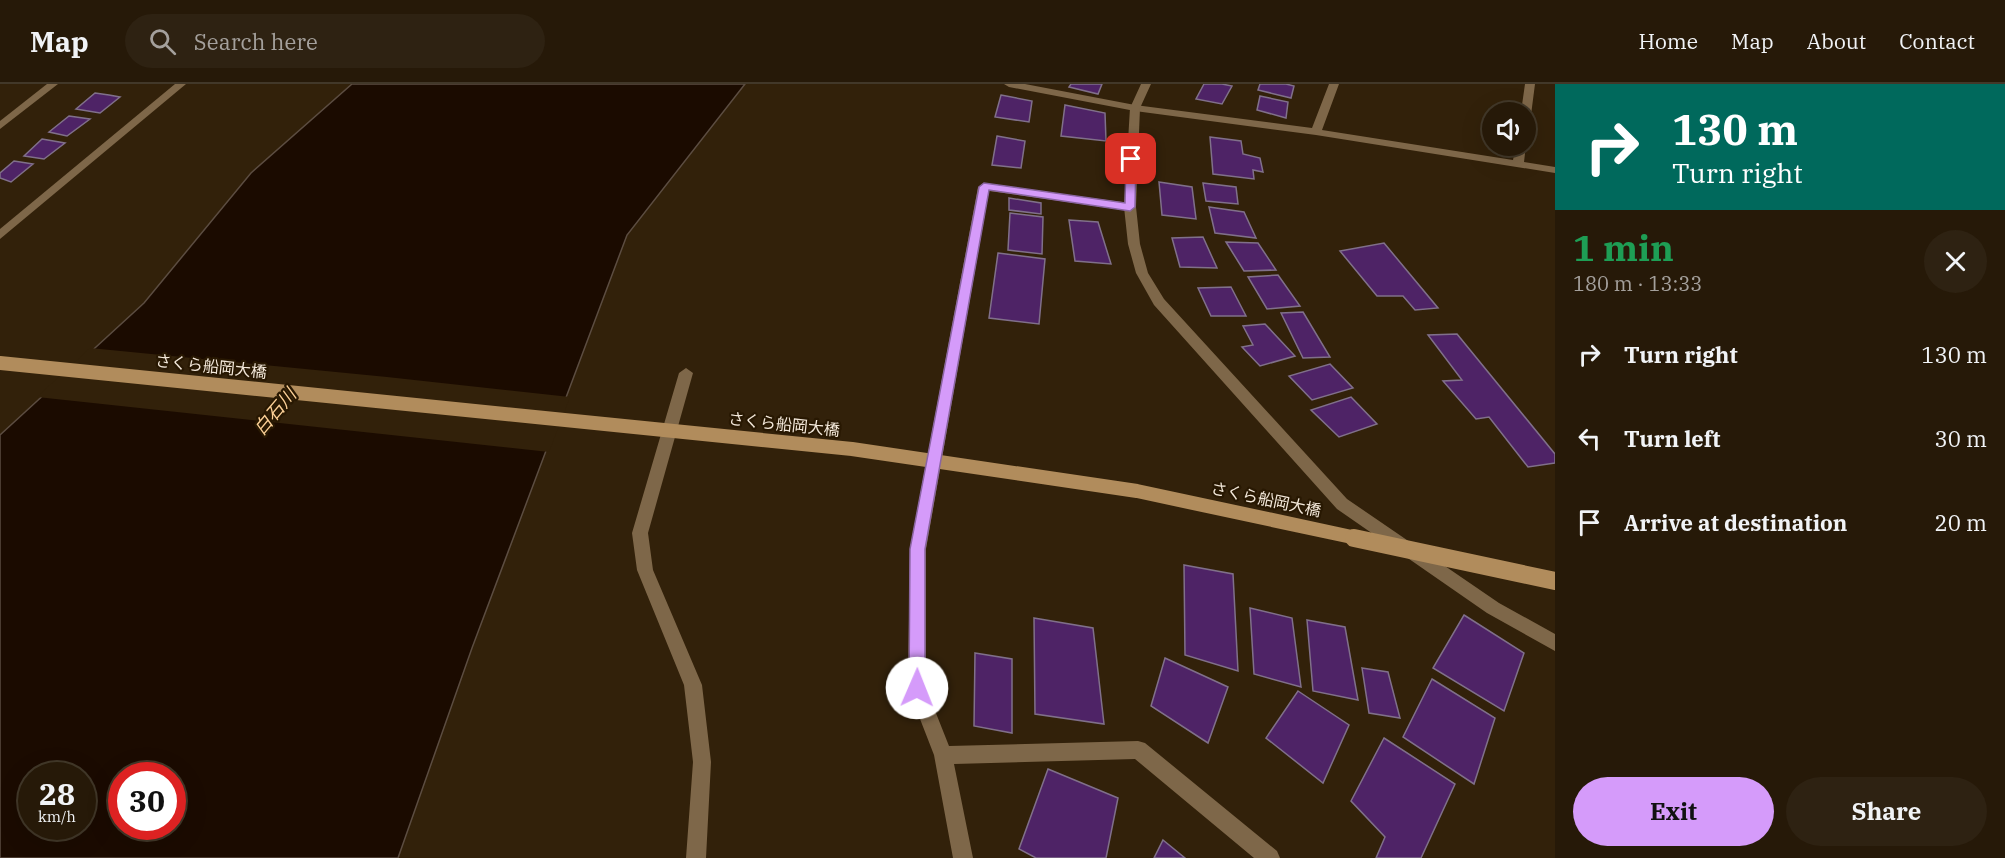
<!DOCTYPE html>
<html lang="en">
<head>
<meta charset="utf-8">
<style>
	:root { --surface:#261908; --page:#2e2212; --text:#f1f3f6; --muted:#a4a09c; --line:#423829; --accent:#d59bfa }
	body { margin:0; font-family:"IBM Plex Serif","Noto Sans JP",serif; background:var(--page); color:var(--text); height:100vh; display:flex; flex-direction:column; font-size:22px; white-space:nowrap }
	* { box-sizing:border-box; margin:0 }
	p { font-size:20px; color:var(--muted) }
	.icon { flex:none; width:33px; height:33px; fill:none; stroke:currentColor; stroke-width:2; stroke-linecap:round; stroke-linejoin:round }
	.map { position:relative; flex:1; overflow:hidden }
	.details { display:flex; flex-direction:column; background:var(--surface); width:450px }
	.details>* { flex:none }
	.hud { background:#00695c; color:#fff; overflow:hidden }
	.tools { position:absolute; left:1482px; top:18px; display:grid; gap:12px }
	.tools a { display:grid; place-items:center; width:54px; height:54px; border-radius:50%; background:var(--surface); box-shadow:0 6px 24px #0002,0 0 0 2px var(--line); font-size:30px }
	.speed { position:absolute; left:18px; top:678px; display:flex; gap:12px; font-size:30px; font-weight:700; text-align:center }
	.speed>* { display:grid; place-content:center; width:78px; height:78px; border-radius:50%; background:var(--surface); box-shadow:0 6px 24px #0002,0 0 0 2px var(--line); line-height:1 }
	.speed small { font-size:15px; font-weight:400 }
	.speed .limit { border:9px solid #d22; background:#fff; color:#111 }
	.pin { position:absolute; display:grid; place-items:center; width:51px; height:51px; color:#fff; margin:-26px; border-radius:12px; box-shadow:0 3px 9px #0006 }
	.me { position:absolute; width:66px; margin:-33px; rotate:1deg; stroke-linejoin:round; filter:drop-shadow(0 0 4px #0008) }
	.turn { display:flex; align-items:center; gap:21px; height:126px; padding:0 18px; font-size:27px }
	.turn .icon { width:78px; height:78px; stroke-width:2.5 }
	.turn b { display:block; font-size:42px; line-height:51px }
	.round { display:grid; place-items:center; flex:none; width:63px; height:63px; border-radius:32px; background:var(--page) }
	.summary { display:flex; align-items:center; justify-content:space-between; height:102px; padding:0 18px }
	h1 { font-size:36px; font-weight:700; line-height:45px; color:#1e9e55 }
	.action { display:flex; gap:12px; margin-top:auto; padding:12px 18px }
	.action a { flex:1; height:69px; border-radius:36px; background:var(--accent); color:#111; font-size:24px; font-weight:700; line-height:69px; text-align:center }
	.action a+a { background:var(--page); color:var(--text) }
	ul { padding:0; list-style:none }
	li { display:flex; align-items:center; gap:18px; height:84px; padding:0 18px }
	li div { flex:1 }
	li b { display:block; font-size:22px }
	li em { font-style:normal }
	header { display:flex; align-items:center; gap:36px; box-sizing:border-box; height:84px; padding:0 30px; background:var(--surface); border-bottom:2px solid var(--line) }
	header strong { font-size:28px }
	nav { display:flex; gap:33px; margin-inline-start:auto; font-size:21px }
	.search { width:420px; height:54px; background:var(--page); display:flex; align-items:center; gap:15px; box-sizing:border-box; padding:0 21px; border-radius:33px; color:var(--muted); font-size:22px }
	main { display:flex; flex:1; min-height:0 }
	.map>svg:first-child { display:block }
	.water { fill:#1b0b00; stroke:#5c4d41; stroke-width:1.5; fill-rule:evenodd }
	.pier { fill:#32210a }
	.building { fill:#4e2366; stroke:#80708a; stroke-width:1.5 }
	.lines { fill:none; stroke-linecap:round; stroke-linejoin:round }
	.minor { fill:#7e6749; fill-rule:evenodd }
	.tertiary { fill:#7e6749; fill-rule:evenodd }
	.secondary-bridge-far1 { stroke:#b18c5c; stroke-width:14 }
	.secondary-bridge { stroke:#b18c5c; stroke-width:18 }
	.route { fill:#d59bfa; stroke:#8a65a2; stroke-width:1.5 }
	.labels { text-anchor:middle; stroke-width:4.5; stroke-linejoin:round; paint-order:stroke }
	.street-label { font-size:16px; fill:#f3e8da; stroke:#281802 }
	.water-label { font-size:18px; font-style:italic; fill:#fbcf96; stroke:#281802 }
</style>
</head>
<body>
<header>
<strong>Map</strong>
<div class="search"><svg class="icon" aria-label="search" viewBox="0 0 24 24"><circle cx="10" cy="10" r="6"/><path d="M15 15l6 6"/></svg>Search here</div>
<nav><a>Home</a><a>Map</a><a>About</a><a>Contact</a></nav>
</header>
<main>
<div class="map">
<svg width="1555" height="774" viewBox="0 0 1555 774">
	<rect width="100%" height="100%" fill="#32210a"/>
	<!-- water -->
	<path class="water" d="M 352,0 L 745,0 L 627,151 L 472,564 L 398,774 L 0,774 L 0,351 L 144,219 L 251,89 ZM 32,692 L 82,692 L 82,742 L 32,742 ZM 122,692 L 172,692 L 172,742 L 122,742 Z"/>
	<!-- pier -->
	<polygon class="pier" points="90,264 387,293 570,313 549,368 37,313"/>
	<!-- building -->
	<g class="building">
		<polygon points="1071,0 1102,0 1098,10 1069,3"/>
		<polygon points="1204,0 1222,0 1232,2 1222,20 1196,15"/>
		<polygon points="1260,0 1286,0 1294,2 1291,14 1258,6"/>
		<polygon points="95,9 109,11 120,13 100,29 76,25"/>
		<polygon points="1001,11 1032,17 1029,38 995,33"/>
		<polygon points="1260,12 1288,18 1286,34 1257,26"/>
		<polygon points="1065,21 1105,29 1106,57 1061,52"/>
		<polygon points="69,32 90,35 67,52 49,48"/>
		<polygon points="997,52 1025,57 1021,84 992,81"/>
		<polygon points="1210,53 1241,57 1243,70 1260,74 1263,88 1253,86 1254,95 1213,90"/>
		<polygon points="42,55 65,59 44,75 24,72"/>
		<polygon points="14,77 33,80 11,98 0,94 0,89"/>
		<polygon points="1159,98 1192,103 1196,135 1162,131"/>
		<polygon points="1203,99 1236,103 1238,120 1206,117"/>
		<polygon points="1009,114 1041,119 1041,130 1009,126"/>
		<polygon points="1209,123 1244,128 1256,154 1215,149"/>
		<polygon points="1010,129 1043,133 1042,170 1008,166"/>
		<polygon points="1069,136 1098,138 1111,180 1075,177"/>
		<polygon points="1203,153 1217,184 1180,183 1172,154"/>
		<polygon points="1226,158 1258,159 1276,186 1244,187"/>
		<polygon points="1384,159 1438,224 1415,226 1403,212 1377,212 1340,167"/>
		<polygon points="998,169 1045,175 1039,240 989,234"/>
		<polygon points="1278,191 1300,222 1267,225 1248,193"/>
		<polygon points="1231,203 1246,232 1211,232 1198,204"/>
		<polygon points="1303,228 1330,273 1303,274 1281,229"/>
		<polygon points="1265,240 1295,272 1260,282 1242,263 1253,261 1243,242"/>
		<polygon points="1457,250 1555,370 1555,379 1528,383 1489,333 1476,335 1443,297 1462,296 1428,251"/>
		<polygon points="1330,280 1353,304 1312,316 1289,292"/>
		<polygon points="1351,313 1377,340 1339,353 1311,326"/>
		<polygon points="1184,481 1233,490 1238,587 1185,571"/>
		<polygon points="1250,524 1292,534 1301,603 1254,590"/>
		<polygon points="1464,531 1524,569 1504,627 1433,584"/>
		<polygon points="1034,534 1093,544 1104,640 1035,630"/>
		<polygon points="1307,536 1345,543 1358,616 1313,607"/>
		<polygon points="975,569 1012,575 1012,649 974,642"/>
		<polygon points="1165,574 1228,603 1208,659 1151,622"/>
		<polygon points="1362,584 1388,588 1400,634 1369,629"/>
		<polygon points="1432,595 1495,634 1474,700 1403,653"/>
		<polygon points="1298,607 1349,641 1323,699 1266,654"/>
		<polygon points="1384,654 1455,700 1421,774 1376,774 1385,753 1351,717"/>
		<polygon points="1048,685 1118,714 1106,774 1036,774 1019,765"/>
		<polygon points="1163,756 1185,774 1154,774"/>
	</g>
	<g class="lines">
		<!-- minor -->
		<g class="minor">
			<polygon points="47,0 58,0 0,45 0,37"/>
			<polygon points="175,0 186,0 0,155 0,145"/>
			<polygon points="1004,0 1025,0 1135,21 1312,44 1329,0 1339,0 1322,46 1513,76 1516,62 1526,61 1524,78 1555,83 1555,89 1316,51 1135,27 1009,3"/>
			<polygon points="1525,0 1535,0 1531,31 1526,34 1526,28 1521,28"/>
			<polygon points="984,100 1130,119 1136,123 1130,127 989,107 926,465 926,604 949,662 1138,657 1145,659 1277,767 1280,774 1254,774 1135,675 954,680 973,774 953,774 934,671 908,604 910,465 978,103"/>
			<polygon points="686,284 693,289 648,449 653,486 702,601 711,678 706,774 686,774 693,678 684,601 637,486 632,449 679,289"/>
		</g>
		<!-- tertiary -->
		<polygon class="tertiary" points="1141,0 1151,0 1140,24 1136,123 1140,160 1148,189 1164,215 1347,415 1499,519 1555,550 1555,567 1487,529 1337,425 1154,221 1136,189 1128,160 1124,123 1130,24"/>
		<!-- secondary-bridge-far1 -->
		<polyline class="secondary-bridge-far1" points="0,279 852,365 1137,407 1361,455"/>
		<!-- secondary-bridge -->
		<polyline class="secondary-bridge" points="1354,454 1555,497"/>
	</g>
	<!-- route -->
	<polygon class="route" points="1131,72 1136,75 1135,123 1130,127 989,106 925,465 925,604 922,610 917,612 911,610 909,604 910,465 979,103 984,99 1125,119 1126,75"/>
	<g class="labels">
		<!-- street labels -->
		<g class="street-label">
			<text transform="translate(211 282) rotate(6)" y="6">さくら船岡大橋</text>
			<text transform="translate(784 340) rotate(6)" y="6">さくら船岡大橋</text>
			<text transform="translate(1266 415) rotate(12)" y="6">さくら船岡大橋</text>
		</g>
		<!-- water labels -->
		<g class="water-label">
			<text transform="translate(275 328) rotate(-50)" y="6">白石川</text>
		</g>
	</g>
</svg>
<div class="tools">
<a><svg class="icon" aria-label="sound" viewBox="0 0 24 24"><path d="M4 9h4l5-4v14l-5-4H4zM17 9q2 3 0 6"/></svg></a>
</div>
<div class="speed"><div>28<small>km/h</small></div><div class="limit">30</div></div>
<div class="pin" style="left:1131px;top:75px;background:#d93025"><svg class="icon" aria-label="arrive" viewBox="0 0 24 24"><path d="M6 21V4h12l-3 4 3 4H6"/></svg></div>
<svg class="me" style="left:917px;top:604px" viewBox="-20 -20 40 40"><circle r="19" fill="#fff"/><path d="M0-13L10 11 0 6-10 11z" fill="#d59bfa"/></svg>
</div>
<section class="details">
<div class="hud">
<div class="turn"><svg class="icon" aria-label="right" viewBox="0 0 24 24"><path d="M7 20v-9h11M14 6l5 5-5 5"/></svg><div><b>130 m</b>Turn right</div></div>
</div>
<div class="summary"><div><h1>1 min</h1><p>180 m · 13:33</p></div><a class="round"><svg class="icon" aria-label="close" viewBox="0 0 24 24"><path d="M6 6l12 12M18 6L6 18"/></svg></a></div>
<ul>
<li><svg class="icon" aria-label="right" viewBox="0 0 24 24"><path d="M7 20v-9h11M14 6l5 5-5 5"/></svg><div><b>Turn right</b></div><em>130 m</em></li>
<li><svg class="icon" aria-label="left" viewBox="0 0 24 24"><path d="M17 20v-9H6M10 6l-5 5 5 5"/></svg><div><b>Turn left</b></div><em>30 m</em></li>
<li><svg class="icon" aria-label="arrive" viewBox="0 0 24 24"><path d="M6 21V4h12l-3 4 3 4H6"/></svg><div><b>Arrive at destination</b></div><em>20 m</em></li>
</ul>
<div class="action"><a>Exit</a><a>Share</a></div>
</section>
</main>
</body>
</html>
